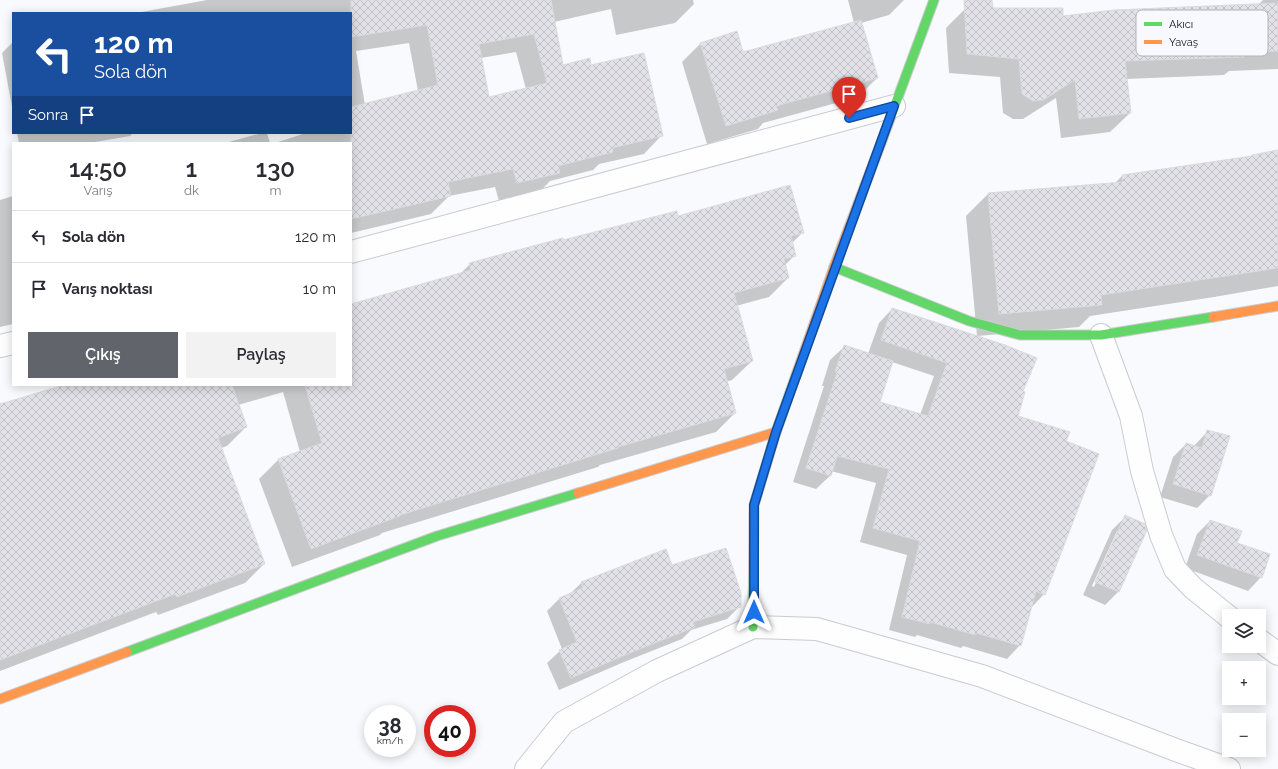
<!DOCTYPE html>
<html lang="tr">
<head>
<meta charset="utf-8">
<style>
	:root { --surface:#fff; --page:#f2f2f3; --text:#2b2b33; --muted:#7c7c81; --line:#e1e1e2; --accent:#61646a }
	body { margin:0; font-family:Raleway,sans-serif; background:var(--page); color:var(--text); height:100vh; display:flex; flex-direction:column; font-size:15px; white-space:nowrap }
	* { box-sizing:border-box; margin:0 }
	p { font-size:13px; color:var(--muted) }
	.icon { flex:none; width:22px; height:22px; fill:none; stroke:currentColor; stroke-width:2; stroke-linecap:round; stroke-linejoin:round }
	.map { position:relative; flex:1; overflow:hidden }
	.side { position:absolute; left:12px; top:142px; width:340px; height:244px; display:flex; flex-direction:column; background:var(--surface); border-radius:0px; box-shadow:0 2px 10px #0003 }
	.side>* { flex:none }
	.banner { position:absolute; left:12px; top:12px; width:340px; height:122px; border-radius:0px; box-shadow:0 2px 10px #0003; background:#1a4fa0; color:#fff; overflow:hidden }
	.buttons { position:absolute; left:1222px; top:609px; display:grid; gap:8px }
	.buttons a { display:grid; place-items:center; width:44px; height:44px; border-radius:0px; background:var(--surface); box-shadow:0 2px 10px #0003; font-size:20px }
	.speed { position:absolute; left:364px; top:705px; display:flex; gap:8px; font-size:20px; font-weight:700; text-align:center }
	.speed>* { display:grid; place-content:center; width:52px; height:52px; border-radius:50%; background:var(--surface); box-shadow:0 2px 10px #0003; line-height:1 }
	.speed small { font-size:10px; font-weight:400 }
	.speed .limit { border:6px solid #d22; background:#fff; color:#111 }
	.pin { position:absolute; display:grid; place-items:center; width:34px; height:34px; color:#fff; margin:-41px -17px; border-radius:50% 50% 50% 0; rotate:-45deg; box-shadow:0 0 4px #0007 }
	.pin .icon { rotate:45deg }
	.me { position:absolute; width:44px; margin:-22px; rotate:0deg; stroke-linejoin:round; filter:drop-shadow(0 0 3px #0008) }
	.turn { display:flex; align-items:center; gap:14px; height:84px; padding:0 16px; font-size:18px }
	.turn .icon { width:52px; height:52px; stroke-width:2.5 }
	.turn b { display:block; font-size:28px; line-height:34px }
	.then { display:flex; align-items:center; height:38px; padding:0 16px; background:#0003; gap:8px; font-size:15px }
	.eta { display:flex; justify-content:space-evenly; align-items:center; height:68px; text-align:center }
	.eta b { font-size:24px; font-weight:600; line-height:28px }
	.button { display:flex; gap:8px; margin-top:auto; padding:8px 16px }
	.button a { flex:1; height:46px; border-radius:0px; background:var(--accent); color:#fff; font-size:16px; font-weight:600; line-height:46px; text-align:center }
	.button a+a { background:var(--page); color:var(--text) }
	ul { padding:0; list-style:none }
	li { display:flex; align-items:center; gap:12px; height:52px; padding:0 16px; border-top:1px solid var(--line) }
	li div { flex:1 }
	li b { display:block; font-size:15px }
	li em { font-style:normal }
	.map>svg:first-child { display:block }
	.shadow { fill:#0003; fill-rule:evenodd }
	.building { fill:url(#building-cross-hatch); stroke:#dadae0; fill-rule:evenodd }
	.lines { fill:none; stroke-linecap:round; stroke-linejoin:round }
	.street-casing { stroke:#c9cbd1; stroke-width:24 }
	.fast-casing { stroke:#c9cbd1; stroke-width:11 }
	.slow-casing { stroke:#c9cbd1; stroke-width:11 }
	.street { stroke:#fefeff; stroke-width:22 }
	.fast { stroke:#63d668; stroke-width:9 }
	.slow { stroke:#ff974d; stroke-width:9 }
	.route-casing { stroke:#114b97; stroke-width:10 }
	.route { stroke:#1a73e8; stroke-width:7 }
	.key { fill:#f7f9fe; stroke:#b2b4ba; stroke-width:1 }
	.key-label { font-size:11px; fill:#10131b }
</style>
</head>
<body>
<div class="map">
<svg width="1278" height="769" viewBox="0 0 1278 769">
	<defs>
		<pattern id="building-cross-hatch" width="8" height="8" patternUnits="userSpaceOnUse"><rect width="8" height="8" fill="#e1e1e7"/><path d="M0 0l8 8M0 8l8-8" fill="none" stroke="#c0c0c6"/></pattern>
	</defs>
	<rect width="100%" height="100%" fill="#f8fafd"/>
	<!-- shadow -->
	<g class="shadow">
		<path d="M 207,0 L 693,0 L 694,4 L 675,23 L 616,35 L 611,9 L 554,22 L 562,66 L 590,66 L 662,135 L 644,154 L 599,164 L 593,170 L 550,181 L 540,191 L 499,201 L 495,187 L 449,196 L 431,214 L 351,233 L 351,143 L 275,143 L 303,134 L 302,133 L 351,133 L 351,13 L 136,13 ZM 409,43 L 418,91 L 365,105 L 356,51 ZM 516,52 L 526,89 L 489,98 L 481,58 Z"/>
		<polygon points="848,0 904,0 889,15 861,23 877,78 858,97 763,123 758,129 707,144 682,62 701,43 742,53 854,23"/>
		<polygon points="1263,0 1278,0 1278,69 1229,71 1224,75 1126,79 1130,113 1110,132 1061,138 1056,98 1023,119 1013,119 1003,113 1000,77 949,73 946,28 965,9 1062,17 1258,5"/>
		<polygon points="13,42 13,112 2,53"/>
		<polygon points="17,133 133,133 130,136 95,142 96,143 19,143"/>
		<polygon points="262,133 267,133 270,143 225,143"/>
		<polygon points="1278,151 1278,286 1214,297 1090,316 1079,327 977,336 966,216 988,194 1115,183 1122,176 1250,158 1252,156"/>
		<polygon points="13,196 13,324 0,327 0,200"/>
		<polygon points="678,218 803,232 792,243 795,255 784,266 788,278 769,297 736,306 752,361 732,380 726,382 735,413 716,432 600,465 598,467 382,533 380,535 292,567 259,479 278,460 300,452 283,392 238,405 246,427 227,446 221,448 264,564 245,583 158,615 156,612 0,671 0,411 67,385 351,385 351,305 459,275 470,264 563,241"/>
		<path d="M 892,309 L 1022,392 L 1016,416 L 1065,442 L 1044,594 L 1031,608 L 1020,645 L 1007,659 L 963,646 L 961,648 L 917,635 L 915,637 L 889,630 L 907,555 L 860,542 L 876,483 L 831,471 L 830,476 L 816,489 L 793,482 L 824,386 L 822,386 L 830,360 L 844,347 L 868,354 L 879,323 ZM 892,362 L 934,376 L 920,415 L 879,402 Z"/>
		<polygon points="1208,431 1210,495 1197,508 1160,497 1173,457 1186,444 1194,446"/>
		<path d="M 1126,516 L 1145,530 L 1118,592 L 1105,605 L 1083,595 L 1112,530 ZM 1117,531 L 1119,531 L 1094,587 L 1092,586 Z"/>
		<polygon points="1210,521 1236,543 1261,577 1248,591 1185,568 1197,534"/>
		<polygon points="672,566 740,606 727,619 691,630 682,639 624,662 559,690 547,663 562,649 547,611 559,599 569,595 581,583"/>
	</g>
	<!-- building -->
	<g class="building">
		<path d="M 351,0 L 551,0 L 563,65 L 590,58 L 591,65 L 644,53 L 663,136 L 612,148 L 613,152 L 558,166 L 560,173 L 517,183 L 513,169 L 448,182 L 451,196 L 351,219 L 351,107 L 438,85 L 427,25 L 351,37 ZM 534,34 L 547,83 L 489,97 L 479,44 Z"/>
		<polygon points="964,0 992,0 993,8 1063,8 1063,16 1114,10 1278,3 1278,51 1244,52 1244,57 1125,61 1131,113 1079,119 1075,80 1043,100 1033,101 1022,94 1019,59 967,54"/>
		<polygon points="861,20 878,78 776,106 778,110 726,126 700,43 737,31 743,52"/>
		<polygon points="1278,150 1278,268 1101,295 1102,305 999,314 988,193 1123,182 1122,175 1252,156 1252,155"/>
		<polygon points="790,185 804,233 791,236 796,256 784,259 789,278 734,293 753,361 724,369 736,413 618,447 618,448 400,515 400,516 311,549 278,459 322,443 305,385 351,385 351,304 471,270 469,263 563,238 563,240 677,211 678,216"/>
		<polygon points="892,308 1005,345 1037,358 1023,391 1025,392 1018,416 1070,432 1066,441 1099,454 1045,595 1036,591 1021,646 976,633 975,635 930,622 930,624 902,617 920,541 873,528 889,469 837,456 831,476 806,468 837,373 835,372 844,345 893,361 880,402 928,416 947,363 881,340"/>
		<polygon points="64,385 232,385 247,427 218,438 265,564 177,597 175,594 0,660 0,404"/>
		<polygon points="1207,430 1230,436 1211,496 1173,484 1186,443 1202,448"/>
		<polygon points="1125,515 1145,524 1147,530 1119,592 1095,582"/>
		<polygon points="1210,520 1242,531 1237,543 1270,554 1262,578 1197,555"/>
		<polygon points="726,548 741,593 741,607 693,622 695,627 637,650 571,678 559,650 577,642 559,598 583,588 581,582 666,549 672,565"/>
	</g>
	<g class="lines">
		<defs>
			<g id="street">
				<polyline points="351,252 894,106"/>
				<polyline points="1101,335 1131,416 1142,471 1161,535 1175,569 1193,588 1229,617"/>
				<polyline points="0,346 13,343"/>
				<polyline points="1259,640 1278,654"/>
				<polyline points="526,769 564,722 657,671 753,627 817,629 982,676 1176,750 1229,769"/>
			</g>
			<g id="fast">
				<polyline points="881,143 934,0"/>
				<polyline points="834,267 969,321 1020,335 1101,335 1213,317"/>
				<polyline points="753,627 754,505 776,432 796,375"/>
				<polyline points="127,652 437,536 578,493"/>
			</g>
			<g id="slow">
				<polyline points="1213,317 1278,306"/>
				<polyline points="796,375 834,267 881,143"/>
				<polyline points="578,493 776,432"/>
				<polyline points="0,699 127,652"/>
			</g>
		</defs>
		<!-- street casing -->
		<use href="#street" class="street-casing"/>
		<!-- fast casing -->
		<use href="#fast" class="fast-casing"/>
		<!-- slow casing -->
		<use href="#slow" class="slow-casing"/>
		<!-- street -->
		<use href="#street" class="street"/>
		<!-- fast -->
		<use href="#fast" class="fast"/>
		<!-- slow -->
		<use href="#slow" class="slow"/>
	</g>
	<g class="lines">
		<defs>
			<polyline id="route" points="754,612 754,505 776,432 894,106 849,118"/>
		</defs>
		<!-- route casing -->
		<use href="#route" class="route-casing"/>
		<!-- route -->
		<use href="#route" class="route"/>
	</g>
	<!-- legend -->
	<rect x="1136" y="10" width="132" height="46" rx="6" class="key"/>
	<rect x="1144" y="22" width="18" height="4" fill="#63d668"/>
	<rect x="1144" y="40" width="18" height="4" fill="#ff974d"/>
	<g class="key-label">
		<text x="1169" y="28">Akıcı</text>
		<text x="1169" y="46">Yavaş</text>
	</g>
</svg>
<div class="buttons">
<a><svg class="icon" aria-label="layers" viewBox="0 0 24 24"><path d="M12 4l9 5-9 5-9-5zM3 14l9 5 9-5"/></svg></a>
<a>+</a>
<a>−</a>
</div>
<div class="speed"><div>38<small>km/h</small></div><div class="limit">40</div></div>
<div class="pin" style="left:849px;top:118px;background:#d93025"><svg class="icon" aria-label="arrive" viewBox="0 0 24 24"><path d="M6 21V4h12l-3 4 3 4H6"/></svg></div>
<svg class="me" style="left:754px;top:612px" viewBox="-20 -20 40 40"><path d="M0-17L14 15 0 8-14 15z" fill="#1a73e8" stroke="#fff" stroke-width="4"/></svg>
<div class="banner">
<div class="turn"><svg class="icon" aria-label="left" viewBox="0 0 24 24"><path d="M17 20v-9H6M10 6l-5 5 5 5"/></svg><div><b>120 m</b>Sola dön</div></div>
<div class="then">Sonra<svg class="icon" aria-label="arrive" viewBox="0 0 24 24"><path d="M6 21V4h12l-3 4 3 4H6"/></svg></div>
</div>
<section class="side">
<div class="eta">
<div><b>14:50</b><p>Varış</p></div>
<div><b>1</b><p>dk</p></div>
<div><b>130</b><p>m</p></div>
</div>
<ul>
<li><svg class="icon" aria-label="left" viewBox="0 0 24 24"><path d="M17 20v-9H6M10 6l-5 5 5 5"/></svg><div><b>Sola dön</b></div><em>120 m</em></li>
<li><svg class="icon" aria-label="arrive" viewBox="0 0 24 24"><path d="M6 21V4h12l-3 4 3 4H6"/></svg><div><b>Varış noktası</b></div><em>10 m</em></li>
</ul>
<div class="button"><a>Çıkış</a><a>Paylaş</a></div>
</section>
</div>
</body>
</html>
